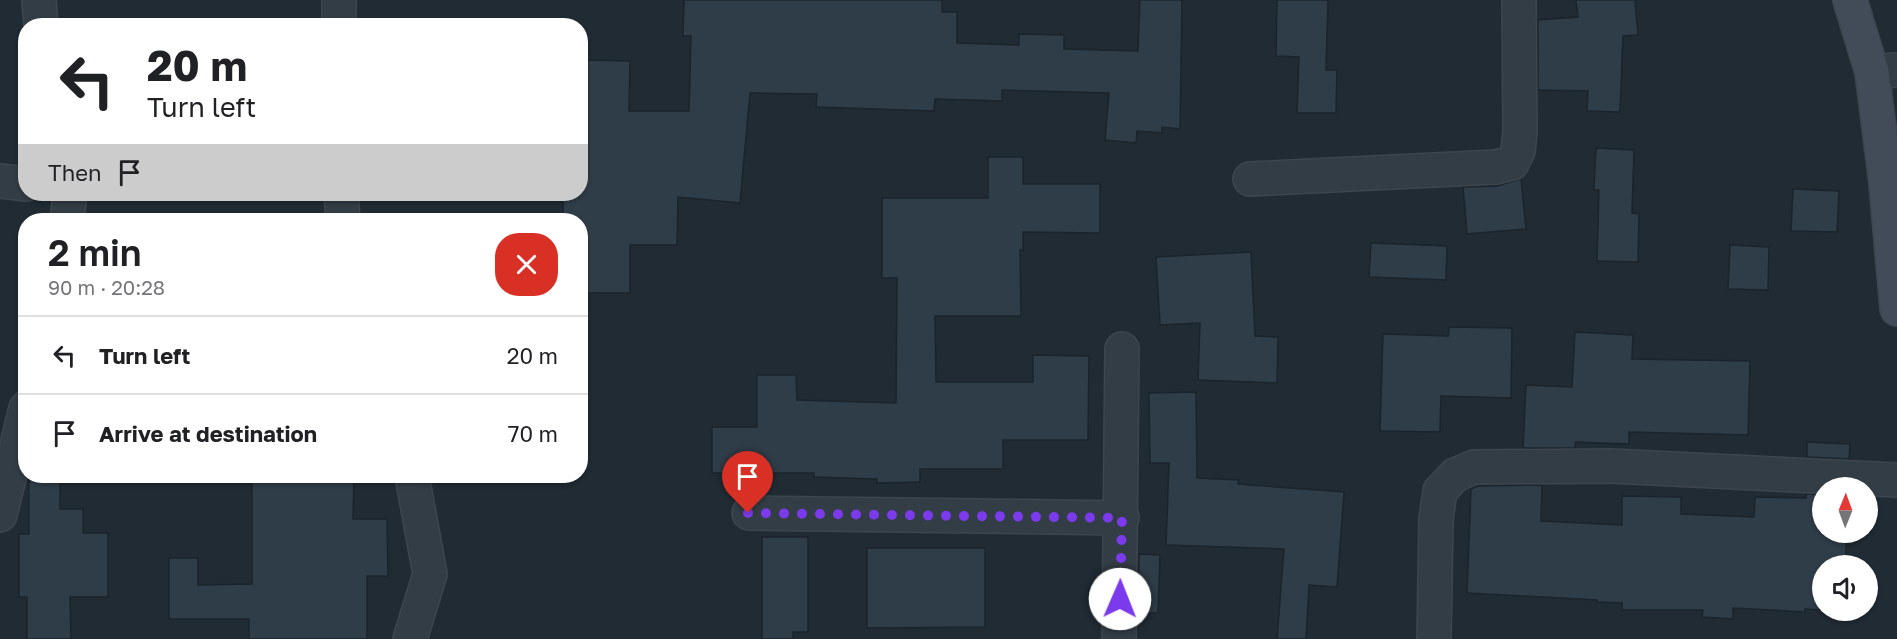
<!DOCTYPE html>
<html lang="en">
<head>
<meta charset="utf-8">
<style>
	:root { --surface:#fff; --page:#f2f2f2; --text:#202124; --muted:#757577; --line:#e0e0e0 }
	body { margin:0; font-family:"Golos Text",sans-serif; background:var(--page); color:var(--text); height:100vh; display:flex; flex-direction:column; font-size:22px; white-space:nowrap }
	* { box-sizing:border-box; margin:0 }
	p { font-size:20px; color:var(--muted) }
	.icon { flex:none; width:33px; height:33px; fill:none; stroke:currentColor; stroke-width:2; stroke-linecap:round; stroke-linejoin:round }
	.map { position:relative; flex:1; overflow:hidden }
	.side { position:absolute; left:18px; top:213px; width:570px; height:270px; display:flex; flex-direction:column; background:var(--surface); border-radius:24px; box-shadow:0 2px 4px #0004 }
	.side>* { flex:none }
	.banner { position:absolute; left:18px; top:18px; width:570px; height:183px; border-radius:24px; box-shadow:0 2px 4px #0004; background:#fff; color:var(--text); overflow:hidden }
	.needle { width:39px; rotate:1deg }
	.buttons { position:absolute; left:1812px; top:477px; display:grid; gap:12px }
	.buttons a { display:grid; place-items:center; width:66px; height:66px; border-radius:50%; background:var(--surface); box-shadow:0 2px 4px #0004; font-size:30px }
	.pin { position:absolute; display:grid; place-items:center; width:51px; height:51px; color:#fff; margin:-62px -26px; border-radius:50% 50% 50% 0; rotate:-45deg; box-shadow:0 0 6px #0007 }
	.pin .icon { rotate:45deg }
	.me { position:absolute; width:66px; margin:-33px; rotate:1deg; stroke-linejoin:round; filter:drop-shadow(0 0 4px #0008) }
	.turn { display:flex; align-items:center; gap:21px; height:126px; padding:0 30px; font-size:27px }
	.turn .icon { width:78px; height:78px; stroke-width:2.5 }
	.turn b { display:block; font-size:42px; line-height:51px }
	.then { display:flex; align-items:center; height:57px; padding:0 30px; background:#0003; gap:12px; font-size:22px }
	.round { display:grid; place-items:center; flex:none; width:63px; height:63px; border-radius:24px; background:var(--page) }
	.head { display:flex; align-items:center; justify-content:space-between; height:102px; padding:0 30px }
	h1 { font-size:36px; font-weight:600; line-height:45px }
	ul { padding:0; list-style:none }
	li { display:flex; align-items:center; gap:18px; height:78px; padding:0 30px; border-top:2px solid var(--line) }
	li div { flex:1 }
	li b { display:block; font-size:22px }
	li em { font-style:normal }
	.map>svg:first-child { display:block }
	.building { fill:#2f3d48; stroke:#1b242b; stroke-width:1.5 }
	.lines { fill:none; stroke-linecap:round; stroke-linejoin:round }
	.street-casing { stroke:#3d464f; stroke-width:36 }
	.secondary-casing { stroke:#3d464f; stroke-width:36 }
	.street { stroke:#333d45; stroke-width:33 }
	.secondary { stroke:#414c58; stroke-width:33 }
	.route { stroke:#7c3aed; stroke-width:10; stroke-dasharray:0 18 }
</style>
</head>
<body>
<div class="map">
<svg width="1897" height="639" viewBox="0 0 1897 639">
	<rect width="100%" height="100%" fill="#202b34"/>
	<!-- building -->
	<g class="building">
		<polygon points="684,0 942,0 942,12 957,12 957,43 1019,45 1019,34 1064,35 1064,49 1138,51 1140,0 1182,0 1180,129 1162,127 1162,133 1137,131 1136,143 1105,140 1109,93 1002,90 1002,101 935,99 934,111 816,107 817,94 750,93 740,203 678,197 677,245 630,245 630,293 580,293 580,220 563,220 563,194 580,194 580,60 630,61 629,111 689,111 691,36 683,36"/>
		<polygon points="1277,0 1328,0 1326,70 1337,70 1336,113 1297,113 1299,57 1276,56"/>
		<polygon points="1576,0 1635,0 1638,35 1623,36 1620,112 1587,111 1588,91 1538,90 1538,20 1578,17"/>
		<polygon points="1596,148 1634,150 1632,213 1639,214 1638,262 1597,261 1599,190 1594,190"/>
		<polygon points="988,157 1023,157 1023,184 1100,184 1100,233 1023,232 1023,250 1020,250 1021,316 935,316 936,382 1033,382 1033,355 1089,356 1088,440 1003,440 1003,469 920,469 920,482 877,483 877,479 814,477 814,473 712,473 712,427 757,427 757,375 796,375 797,400 896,403 897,278 882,278 882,198 988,198"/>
		<polygon points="1521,179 1526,229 1467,234 1463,187 1497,186"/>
		<polygon points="1793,189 1839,191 1837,232 1791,231"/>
		<polygon points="1371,243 1447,246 1446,280 1369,277"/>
		<polygon points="1730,245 1769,247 1768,290 1728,289"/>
		<polygon points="1251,252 1255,336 1278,337 1277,383 1198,380 1200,323 1160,325 1156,257"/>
		<polygon points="1449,327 1512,328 1511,398 1441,396 1440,432 1380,431 1383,334 1448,336"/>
		<polygon points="1575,332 1633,335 1632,359 1750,361 1748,435 1629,432 1629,444 1575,442 1575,448 1523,448 1526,385 1572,387"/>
		<polygon points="1196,392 1197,478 1239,480 1238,484 1344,492 1337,587 1309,585 1306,639 1277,639 1284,549 1166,545 1169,463 1150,463 1149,393"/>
		<polygon points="1807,442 1850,444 1849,459 1807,457"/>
		<polygon points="29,476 60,476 60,509 83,509 83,533 108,533 108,597 70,597 71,639 27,639 27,597 19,597 19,534 29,534"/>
		<polygon points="252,476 354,476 353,519 387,519 388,576 367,576 367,639 249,639 249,619 169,619 169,558 198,558 198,585 252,584"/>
		<polygon points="1542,485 1541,521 1622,525 1622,496 1681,497 1681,514 1754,517 1755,497 1806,498 1806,494 1822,495 1822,532 1847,532 1845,566 1822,566 1822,610 1805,609 1805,612 1733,608 1733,619 1702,617 1703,610 1622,610 1622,603 1597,602 1597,600 1467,593 1471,489 1478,486"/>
		<polygon points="1868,498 1872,498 1871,531 1868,531"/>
		<polygon points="762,537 808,537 808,632 793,632 793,639 762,639"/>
		<polygon points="867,548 985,548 985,627 867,628"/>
		<polygon points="1139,554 1160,555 1158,613 1138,613"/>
	</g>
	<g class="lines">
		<defs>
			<g id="street">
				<polyline points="39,0 41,26"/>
				<polyline points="339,26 339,0"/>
				<polyline points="1872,72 1897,70"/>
				<polyline points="1250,179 1496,167 1512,163 1518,151 1520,132 1519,0"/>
				<polyline points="0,181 26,184"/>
				<polyline points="341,194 343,220"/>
				<polyline points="67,220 70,194"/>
				<polyline points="749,513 1122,518"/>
				<polyline points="0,515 26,408"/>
				<polyline points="410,639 430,574 412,476"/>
				<polyline points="1119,639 1122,349"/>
				<polyline points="1434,639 1436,519 1440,491 1455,475 1474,467 1611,466 1897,480"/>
			</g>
			<polyline id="secondary" points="1850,0 1872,72 1886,183 1897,309"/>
		</defs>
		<!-- street casing -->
		<use href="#street" class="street-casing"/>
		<!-- secondary casing -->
		<use href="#secondary" class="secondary-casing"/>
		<!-- street -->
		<use href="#street" class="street"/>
		<!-- secondary -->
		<use href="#secondary" class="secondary"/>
	</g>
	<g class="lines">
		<!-- route -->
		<polyline class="route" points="748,513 1122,518 1120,599"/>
	</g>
</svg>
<div class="buttons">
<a><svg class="needle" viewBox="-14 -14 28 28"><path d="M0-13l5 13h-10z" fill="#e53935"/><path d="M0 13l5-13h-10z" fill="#757577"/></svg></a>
<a><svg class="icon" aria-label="sound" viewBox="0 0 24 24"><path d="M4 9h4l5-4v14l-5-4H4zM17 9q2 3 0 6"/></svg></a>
</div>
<div class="pin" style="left:748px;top:513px;background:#d93025"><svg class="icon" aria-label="arrive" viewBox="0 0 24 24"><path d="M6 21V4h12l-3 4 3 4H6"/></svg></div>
<svg class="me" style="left:1120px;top:599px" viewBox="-20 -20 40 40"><circle r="19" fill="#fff"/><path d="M0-13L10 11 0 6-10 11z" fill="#7c3aed"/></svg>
<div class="banner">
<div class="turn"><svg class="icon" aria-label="left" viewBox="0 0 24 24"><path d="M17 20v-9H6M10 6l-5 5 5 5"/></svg><div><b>20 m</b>Turn left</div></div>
<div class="then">Then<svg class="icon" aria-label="arrive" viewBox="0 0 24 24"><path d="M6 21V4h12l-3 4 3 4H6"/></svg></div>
</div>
<section class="side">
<div class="head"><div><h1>2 min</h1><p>90 m · 20:28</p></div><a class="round" style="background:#d93025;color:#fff"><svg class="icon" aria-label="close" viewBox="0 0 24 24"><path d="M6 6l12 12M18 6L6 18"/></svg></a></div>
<ul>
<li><svg class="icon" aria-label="left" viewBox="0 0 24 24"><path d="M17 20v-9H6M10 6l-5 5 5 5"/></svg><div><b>Turn left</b></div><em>20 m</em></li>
<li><svg class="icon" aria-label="arrive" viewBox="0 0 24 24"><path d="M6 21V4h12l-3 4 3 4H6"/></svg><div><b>Arrive at destination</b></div><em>70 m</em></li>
</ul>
</section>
</div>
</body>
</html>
